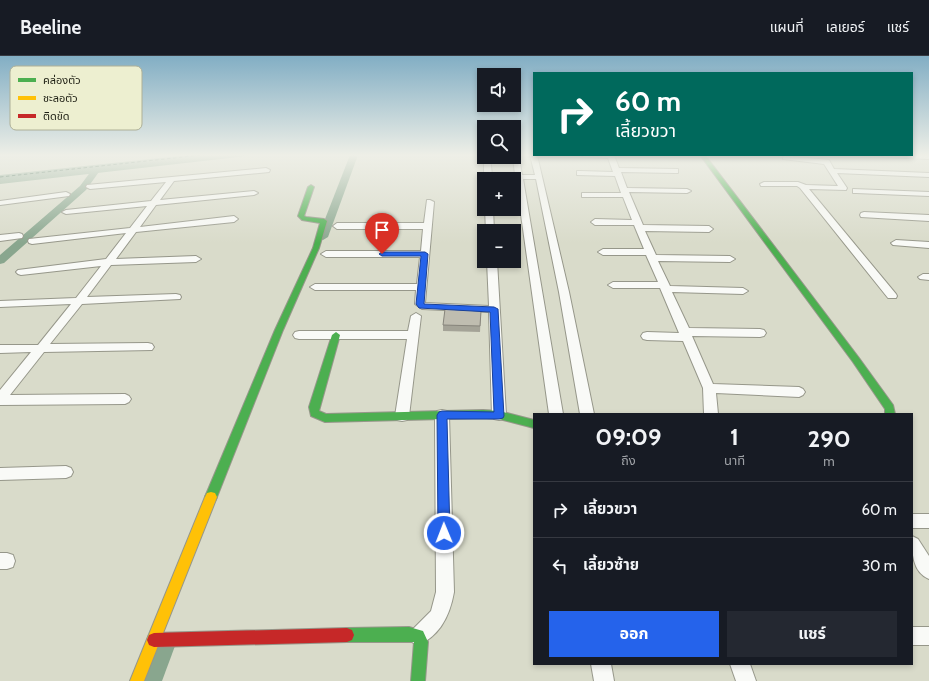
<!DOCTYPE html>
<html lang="th">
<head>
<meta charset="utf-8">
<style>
	:root { --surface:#171b24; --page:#242831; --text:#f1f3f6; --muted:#9ea1a6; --line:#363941; --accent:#2563eb }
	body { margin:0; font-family:Cabin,"Noto Sans Thai",sans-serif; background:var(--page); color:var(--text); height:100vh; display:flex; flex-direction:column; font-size:15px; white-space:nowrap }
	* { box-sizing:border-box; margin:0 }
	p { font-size:13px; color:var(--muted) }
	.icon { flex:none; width:22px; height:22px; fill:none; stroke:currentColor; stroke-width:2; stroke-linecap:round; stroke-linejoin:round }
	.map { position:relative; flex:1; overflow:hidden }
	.panel { position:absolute; left:533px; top:357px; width:380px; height:252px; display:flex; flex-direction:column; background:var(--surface); border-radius:0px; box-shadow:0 2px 6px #0003 }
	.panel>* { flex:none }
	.top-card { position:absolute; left:533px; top:16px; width:380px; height:84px; border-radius:0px; box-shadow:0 2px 6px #0003; background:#00695c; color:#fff; overflow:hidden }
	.fabs { position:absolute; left:477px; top:12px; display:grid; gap:8px }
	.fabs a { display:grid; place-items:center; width:44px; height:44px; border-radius:0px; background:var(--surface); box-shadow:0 2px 6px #0003; font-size:20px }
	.pin { position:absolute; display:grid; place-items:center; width:34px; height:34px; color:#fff; margin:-41px -17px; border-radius:50% 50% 50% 0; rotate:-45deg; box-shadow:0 0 4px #0007 }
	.pin .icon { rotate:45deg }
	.me { position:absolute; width:44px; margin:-22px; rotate:359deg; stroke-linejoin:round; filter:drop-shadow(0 0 3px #0008) }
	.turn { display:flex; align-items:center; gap:14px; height:84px; padding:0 16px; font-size:18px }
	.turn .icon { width:52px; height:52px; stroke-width:2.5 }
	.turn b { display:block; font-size:28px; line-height:34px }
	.eta { display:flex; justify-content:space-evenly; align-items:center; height:68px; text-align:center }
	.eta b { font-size:24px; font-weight:700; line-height:28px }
	.action { display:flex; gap:8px; margin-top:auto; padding:8px 16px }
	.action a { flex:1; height:46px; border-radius:0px; background:var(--accent); color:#fff; font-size:16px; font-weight:700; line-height:46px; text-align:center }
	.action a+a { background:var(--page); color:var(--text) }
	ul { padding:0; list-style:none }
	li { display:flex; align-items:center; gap:12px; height:56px; padding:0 16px; border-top:1px solid var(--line) }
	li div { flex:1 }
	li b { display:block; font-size:15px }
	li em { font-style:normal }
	header { display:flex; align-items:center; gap:24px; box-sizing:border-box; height:56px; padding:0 20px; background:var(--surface); border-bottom:1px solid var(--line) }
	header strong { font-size:19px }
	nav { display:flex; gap:22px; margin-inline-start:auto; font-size:14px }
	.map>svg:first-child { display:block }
	.water { fill:#89a68e }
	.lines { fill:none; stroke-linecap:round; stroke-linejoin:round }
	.canal { fill:#89a68e; fill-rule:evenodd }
	.ferry { stroke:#16482c; stroke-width:1; stroke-dasharray:3.5 2.5; stroke-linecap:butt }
	.street-casing { stroke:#96978a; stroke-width:2 }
	.fast-casing { stroke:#96978a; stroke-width:2 }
	.slow-casing { stroke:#96978a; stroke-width:2 }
	.jam-casing { stroke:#96978a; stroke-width:2 }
	.street { fill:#f9faf7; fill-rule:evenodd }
	.fast { fill:#4caf50; fill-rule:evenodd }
	.slow { fill:#ffc107; fill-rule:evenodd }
	.jam { fill:#c62828; fill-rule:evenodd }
	.wall { fill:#a4a397 }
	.building { fill:#bfbdb0; stroke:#86847b }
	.route { fill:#2563eb; stroke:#184099 }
	.key { fill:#edefd0; stroke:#aeb097; stroke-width:1 }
	.key-label { font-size:11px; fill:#1b1c11 }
</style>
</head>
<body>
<header>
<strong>Beeline</strong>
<nav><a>แผนที่</a><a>เลเยอร์</a><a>แชร์</a></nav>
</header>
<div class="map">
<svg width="929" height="625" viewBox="0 0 929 625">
	<rect width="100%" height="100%" fill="#d9dbca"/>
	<!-- water -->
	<polygon class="water" points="188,99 256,99 0,128 0,119"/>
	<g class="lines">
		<!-- canal -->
		<g class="canal">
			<polygon points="350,99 358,99 328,181 323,184 319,183 318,181"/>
			<polygon points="97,110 101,113 86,134 4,207 0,208 0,199 80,130 94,111"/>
			<polygon points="164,579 172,582 175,590 162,625 140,625 156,582"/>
		</g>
		<!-- ferry -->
		<polyline class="ferry" points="0,121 201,99"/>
		<defs>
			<g id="street">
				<polygon points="514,99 519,101 522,119 535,119 530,99 537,99 569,236 594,358 580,358 559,236 536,123 523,123 563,358 549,358 516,123 484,123 484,100 490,101 492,119 515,119 513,101"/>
				<polygon points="581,99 614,99 619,112 678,113 678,117 675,117 621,116 627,132 687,133 691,135 687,137 629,136 643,169 709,170 713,173 709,176 645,175 656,199 730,200 735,203 730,206 658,205 670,230 743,232 748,235 743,238 672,236 689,272 760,273 764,274 766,277 764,280 760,281 692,280 713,328 799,331 803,333 805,336 803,339 799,341 716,337 718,358 704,358 703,332 683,285 647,284 643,283 641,280 643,277 647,276 679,277 660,232 613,232 608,229 613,226 658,226 646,199 603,199 598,196 603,193 644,193 634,169 595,169 591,166 595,163 632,164 623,141 582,141 582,137 621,137 615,120 577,119 577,115 580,115 613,116 608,102 584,101"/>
				<polygon points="880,99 929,99 929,103 883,101"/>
				<polygon points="785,100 829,104 834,113 929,117 929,121 837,117 847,132 846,134 809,133 896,238 897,240 896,242 888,242 800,132 797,130 761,130 760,128 764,126 798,126 806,129 838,130 824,108 783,103 783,101"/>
				<polygon points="266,112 270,114 269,116 174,125 160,144 254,135 258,137 254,139 156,149 140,171 234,160 238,163 234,166 136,176 116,203 196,200 201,203 196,206 111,209 87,241 176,238 180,239 181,241 180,243 82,248 50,288 148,287 152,288 154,291 152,294 44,296 10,339 125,338 129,340 131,343 129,346 125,348 0,349 0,334 31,296 0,297 0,289 38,289 71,248 0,251 0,245 76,242 101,210 21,219 18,218 16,216 18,214 106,203 126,177 32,188 29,187 28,185 29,183 130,172 147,150 66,158 62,156 66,154 151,145 166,126 90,133 86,131 87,129"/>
				<polygon points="853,133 929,136 929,140 856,137 853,137"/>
				<polygon points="66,136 70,138 69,140 0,149 0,145"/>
				<polygon points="427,144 430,144 434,146 425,247 489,250 487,205 497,205 506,359 504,363 499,364 494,363 492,359 489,256 422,253 415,248 416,234 315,234 310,231 315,228 417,228 420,201 326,201 321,198 326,195 421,195 423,173 337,173 333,170 337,167 424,167"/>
				<polygon points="485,153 493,153 494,175 486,175"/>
				<polygon points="864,156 929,159 929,165 861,161 860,159 861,157"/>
				<polygon points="19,177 22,178 23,180 22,182 0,185 0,179"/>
				<polygon points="896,184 929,186 929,192 893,189 891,187"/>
				<polygon points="923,218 929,218 929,224 920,223 918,221"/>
				<polygon points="416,257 421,260 409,360 407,364 402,365 397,364 395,360 407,283 299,283 295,282 293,279 295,276 299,275 408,275 411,260"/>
				<path d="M 442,354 L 447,355 L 449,359 L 454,536 C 450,559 440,580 418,589 L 412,586 L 409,580 L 412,574 L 431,555 L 436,536 L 435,359 L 437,355 Z"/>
				<polygon points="66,410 71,412 73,416 71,420 66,422 0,424 0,412"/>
				<rect x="912" y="458" width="17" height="14"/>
				<path d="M 912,480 L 918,483 L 929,500 L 929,523 C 912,516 912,496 912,480 Z"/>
				<polygon points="0,497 7,497 13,499 15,505 13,511 7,513 0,513"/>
				<rect x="912" y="571" width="17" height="18"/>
				<polygon points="591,608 611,608 614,625 594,625"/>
				<polygon points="730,608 750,608 756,625 736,625"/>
			</g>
			<g id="fast">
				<polygon points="700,99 705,99 859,302 893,349 895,358 885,358 885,353 853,306"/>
				<polygon points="311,129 314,131 304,160 306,161 324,163 327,165 319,192 283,274 217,441 215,445 211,446 207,445 205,441 275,274 313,192 320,167 302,164 298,160 308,131"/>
				<polygon points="336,276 340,279 319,355 326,358 483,354 499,355 534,364 534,372 499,363 483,362 325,366 311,360 309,351 332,279"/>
				<polygon points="409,571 423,575 428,586 425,625 411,625 414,586 347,586 342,584 340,579 342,574 347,572"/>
			</g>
			<polygon id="slow" points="211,436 215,437 217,441 144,625 130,625 205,441 207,437"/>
			<polygon id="jam" points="347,572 352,574 354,579 352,584 347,586 154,591 149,589 147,584 149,579 154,577"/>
		</defs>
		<!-- street casing -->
		<use href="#street" class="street-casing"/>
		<!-- fast casing -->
		<use href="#fast" class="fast-casing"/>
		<!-- slow casing -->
		<use href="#slow" class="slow-casing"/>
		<!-- jam casing -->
		<use href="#jam" class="jam-casing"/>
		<!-- street -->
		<use href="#street" class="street"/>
		<!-- fast -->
		<use href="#fast" class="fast"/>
		<!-- slow -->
		<use href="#slow" class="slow"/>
		<!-- jam -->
		<use href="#jam" class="jam"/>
	</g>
	<!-- wall -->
	<polygon class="wall" points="481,255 480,276 443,275 443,269"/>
	<!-- building -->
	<polygon class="building" points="445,253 481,255 480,270 443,269"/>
	<!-- sky -->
	<linearGradient id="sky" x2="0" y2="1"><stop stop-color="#82aec4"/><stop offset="0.53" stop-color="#eeefe7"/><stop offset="1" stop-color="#eeefe7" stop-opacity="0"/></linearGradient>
	<rect width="929" height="187" fill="url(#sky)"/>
	<!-- route -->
	<polygon class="route" points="425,196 428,198 424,248 494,251 498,253 504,360 503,362 499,363 447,363 450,477 449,481 444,483 440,481 438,477 437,359 439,356 442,355 494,356 490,256 419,252 416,248 421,200 382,200 379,198 382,196"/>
	<!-- legend -->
	<rect x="10" y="10" width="132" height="64" rx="6" class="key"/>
	<rect x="18" y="22" width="18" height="4" fill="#4caf50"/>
	<rect x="18" y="40" width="18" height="4" fill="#ffc107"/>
	<rect x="18" y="58" width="18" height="4" fill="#c62828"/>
	<g class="key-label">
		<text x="43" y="28">คล่องตัว</text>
		<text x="43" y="46">ชะลอตัว</text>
		<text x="43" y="64">ติดขัด</text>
	</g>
</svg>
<div class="fabs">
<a><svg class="icon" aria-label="sound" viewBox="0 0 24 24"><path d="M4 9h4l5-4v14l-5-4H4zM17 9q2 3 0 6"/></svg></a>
<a><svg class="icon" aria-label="search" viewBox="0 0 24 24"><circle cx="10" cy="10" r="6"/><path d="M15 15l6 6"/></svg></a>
<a>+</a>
<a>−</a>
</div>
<div class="pin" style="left:382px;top:198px;background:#d93025"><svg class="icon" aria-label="arrive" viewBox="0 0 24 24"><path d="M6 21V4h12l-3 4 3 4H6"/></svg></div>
<svg class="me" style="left:444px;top:477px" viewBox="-20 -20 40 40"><circle r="17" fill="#2563eb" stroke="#fff" stroke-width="3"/><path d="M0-11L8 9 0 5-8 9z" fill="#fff"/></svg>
<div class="top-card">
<div class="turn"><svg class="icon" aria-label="right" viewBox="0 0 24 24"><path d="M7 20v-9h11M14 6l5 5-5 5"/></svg><div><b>60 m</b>เลี้ยวขวา</div></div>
</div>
<section class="panel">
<div class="eta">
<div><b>09:09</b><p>ถึง</p></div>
<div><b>1</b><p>นาที</p></div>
<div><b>290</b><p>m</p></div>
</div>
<ul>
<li><svg class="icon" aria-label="right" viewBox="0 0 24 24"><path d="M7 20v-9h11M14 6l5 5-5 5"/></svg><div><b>เลี้ยวขวา</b></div><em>60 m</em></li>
<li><svg class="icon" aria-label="left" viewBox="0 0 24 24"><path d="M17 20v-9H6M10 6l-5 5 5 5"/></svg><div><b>เลี้ยวซ้าย</b></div><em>30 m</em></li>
</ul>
<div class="action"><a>ออก</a><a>แชร์</a></div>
</section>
</div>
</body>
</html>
